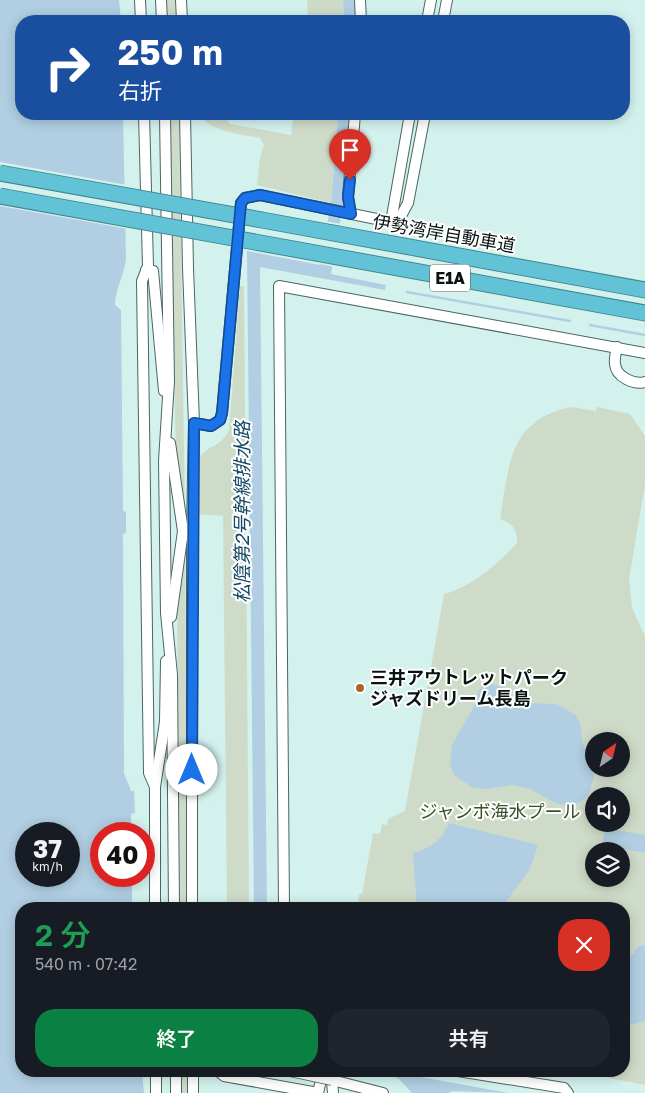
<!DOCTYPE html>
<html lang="ja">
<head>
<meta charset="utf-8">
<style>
	:root { --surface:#171b24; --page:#20242c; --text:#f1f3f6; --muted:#9ea1a6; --accent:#0b8043 }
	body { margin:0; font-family:"Golos Text","Noto Sans JP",sans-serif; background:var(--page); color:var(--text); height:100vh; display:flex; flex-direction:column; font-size:19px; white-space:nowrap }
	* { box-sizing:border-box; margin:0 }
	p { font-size:16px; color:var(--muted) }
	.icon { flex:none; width:28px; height:28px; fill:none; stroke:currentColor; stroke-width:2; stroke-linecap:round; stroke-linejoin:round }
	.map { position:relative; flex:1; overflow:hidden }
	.details { position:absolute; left:15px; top:902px; width:615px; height:175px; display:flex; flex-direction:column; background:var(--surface); border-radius:20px; box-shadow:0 2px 12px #0003 }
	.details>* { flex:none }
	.banner { position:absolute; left:15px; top:15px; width:615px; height:105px; border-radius:20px; box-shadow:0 2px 12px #0003; background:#1a4fa0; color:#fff; overflow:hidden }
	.needle { width:32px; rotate:35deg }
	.fabs { position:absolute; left:585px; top:732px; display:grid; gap:10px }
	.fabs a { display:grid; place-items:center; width:45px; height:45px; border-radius:50%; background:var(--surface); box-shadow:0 2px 12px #0003; font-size:25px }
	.speed { position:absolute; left:15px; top:822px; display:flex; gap:10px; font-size:25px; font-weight:700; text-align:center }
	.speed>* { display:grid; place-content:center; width:65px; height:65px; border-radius:50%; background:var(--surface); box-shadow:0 2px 12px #0003; line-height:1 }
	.speed small { font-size:12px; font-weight:400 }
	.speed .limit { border:8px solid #d22; background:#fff; color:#111 }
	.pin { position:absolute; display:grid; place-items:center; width:42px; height:42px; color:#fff; margin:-51px -21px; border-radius:50% 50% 50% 0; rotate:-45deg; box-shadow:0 0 5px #0007 }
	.pin .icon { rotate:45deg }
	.me { position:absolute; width:55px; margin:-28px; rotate:0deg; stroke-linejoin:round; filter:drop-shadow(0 0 4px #0008) }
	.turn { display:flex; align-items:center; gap:18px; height:105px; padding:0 20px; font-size:22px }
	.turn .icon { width:65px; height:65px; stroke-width:2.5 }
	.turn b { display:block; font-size:35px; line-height:42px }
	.round { display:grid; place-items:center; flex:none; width:52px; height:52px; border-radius:20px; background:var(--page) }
	.head { display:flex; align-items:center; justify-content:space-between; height:85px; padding:0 20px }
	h1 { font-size:30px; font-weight:600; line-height:38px; color:#1e9e55 }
	.cta { display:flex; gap:10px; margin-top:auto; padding:10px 20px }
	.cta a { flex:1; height:58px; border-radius:20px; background:var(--accent); color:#fff; font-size:20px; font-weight:600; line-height:58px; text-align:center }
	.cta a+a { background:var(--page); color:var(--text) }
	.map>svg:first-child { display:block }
	.green { fill:#cfdbc9; fill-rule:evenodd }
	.water { fill:#b1cee2; fill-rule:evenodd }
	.pier { fill:#d3f2ed }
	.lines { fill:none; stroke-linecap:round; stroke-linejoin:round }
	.stream { stroke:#b1cee2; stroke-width:2.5 }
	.minor-casing { stroke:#4b6662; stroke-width:12 }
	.highway-casing { stroke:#438591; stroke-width:17 }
	.minor { stroke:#fff; stroke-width:10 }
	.highway { stroke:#63c3d6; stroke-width:15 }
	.minor-bridge-casing { stroke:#4b6662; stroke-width:12; stroke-linecap:butt }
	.highway-bridge-casing { stroke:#438591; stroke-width:17; stroke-linecap:butt }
	.minor-bridge { stroke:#fff; stroke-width:10 }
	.highway-bridge { stroke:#63c3d6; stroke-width:15 }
	.route-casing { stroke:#114b97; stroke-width:12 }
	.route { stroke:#1a73e8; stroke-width:9 }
	.poi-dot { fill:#a86533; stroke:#fff; stroke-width:2 }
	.labels { text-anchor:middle; stroke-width:4; stroke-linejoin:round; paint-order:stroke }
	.shield { fill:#fff; stroke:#525a59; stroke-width:1 }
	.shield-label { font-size:16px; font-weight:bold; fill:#081312 }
	.street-label { font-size:18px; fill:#081312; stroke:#fff }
	.poi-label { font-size:18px; font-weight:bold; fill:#081312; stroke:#fff; text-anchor:start }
	.park-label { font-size:18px; fill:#385127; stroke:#fff }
	.water-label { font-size:19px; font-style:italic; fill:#134763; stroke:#fff }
</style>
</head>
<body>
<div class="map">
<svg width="645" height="1093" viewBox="0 0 645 1093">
	<rect width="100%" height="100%" fill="#d3f2ed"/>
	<!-- green -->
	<g class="green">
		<polygon points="166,0 175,0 176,21 166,21"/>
		<polygon points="307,0 343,0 344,21 308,21"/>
		<polygon points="169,114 179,114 185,517 176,465"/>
		<path d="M 198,114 L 222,114 L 230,124 L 291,135 L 294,114 L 338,114 L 331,203 L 257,185 L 260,158 L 264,145 L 260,138 C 239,134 212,132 198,114 Z"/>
		<path d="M 240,286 L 244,286 L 249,909 L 227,909 L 223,516 L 197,514 L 200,457 C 210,443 221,448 229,430 Z"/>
		<path d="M 571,407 L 596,411 L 597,407 L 630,414 L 645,436 L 645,485 L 629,579 L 632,608 L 645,636 L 645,1085 L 609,1078 L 610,1074 L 596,1071 L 624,1071 L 624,909 L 357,909 L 359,894 L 362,894 L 373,833 L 380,834 L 382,824 L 387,825 L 388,819 L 405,811 L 444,594 C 471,587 498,564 517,543 C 518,530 512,523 500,519 C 509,466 508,420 571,407 ZM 594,741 L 621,741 L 621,769 L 594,769 ZM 594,796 L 621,796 L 621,824 L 594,824 ZM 594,851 L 621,851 L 621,879 L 594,879 Z"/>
		<polygon points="185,548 189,909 180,909 177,603"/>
		<rect x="181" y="1071" width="10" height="22"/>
	</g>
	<!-- water -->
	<g class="water">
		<path d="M 0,0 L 119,0 L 121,21 L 21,21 L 21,114 L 123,114 L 126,260 C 124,275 115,290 115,305 L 121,310 L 123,511 L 126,512 L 126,533 L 123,534 L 124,773 L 131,791 L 134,791 L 135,813 L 131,814 L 131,834 L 101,834 L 101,876 L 132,876 L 132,909 L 21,909 L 21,1071 L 142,1071 L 144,1093 L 0,1093 ZM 26,834 L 69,834 L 69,876 L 26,876 Z"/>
		<polygon points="343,0 356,0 357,21 344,21"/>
		<polygon points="338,114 351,114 345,194 331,274 386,285 385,290 260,267 267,909 254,909 247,251 320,265 331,203"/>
		<polygon points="492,684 503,687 516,700 524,703 556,704 576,715 581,726 582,740 594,777 588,796 579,803 569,806 557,804 530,789 513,785 487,789 473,788 454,775 450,765 452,745 476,703 478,691 484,685"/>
		<path d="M 449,823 L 538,845 L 530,869 L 501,909 L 417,909 L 413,853 C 431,848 441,841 449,823 Z"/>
		<polygon points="605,828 645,835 645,853 602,845"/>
		<polygon points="641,945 645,946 645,1021 634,1024 624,1022 624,961 635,953 635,950"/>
		<polygon points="384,1071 401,1071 404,1074 509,1093 453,1091 448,1093 412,1093 399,1079"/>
	</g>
	<!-- pier -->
	<g class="pier">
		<polygon points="0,162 127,185 128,229 0,206"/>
		<polygon points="325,221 342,224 335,267 245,250 318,262"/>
	</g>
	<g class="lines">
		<!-- stream -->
		<g class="stream">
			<polyline points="407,292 570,321"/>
			<polyline points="590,325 645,335"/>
		</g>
		<defs>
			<g id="minor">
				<polyline points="140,0 141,21"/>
				<polyline points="161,0 162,21"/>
				<polyline points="181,0 182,21"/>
				<polyline points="360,0 361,21"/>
				<polyline points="427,21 431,0"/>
				<polyline points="443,21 447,0"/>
				<polyline points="144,114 148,266 142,281 149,773 155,787 155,909"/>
				<polyline points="165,114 169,381 164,461 166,613 172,675 174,909"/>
				<polyline points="185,114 188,268 194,423 192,531 192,909"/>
				<polyline points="351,214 348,197 355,114"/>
				<polyline points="391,222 410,114"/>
				<polyline points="146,270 153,271 164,391"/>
				<path d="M 617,347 C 616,352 614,359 615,364 C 616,377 634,385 645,382"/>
				<polyline points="194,423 211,426 220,420 222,413 241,203 245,198 260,195 391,222 401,216 408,203 425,114"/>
				<polyline points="170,443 183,531"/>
				<polyline points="171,617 183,531 190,531"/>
				<polyline points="155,787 165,722 166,661"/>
				<polyline points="284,909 279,286 645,353"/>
				<polyline points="156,1071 156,1093"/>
				<polyline points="176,1071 176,1093"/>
				<polyline points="193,1071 193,1093"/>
				<polyline points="218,1071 224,1076 318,1093 323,1071"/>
				<polyline points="458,1071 564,1088 568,1093"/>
				<polyline points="333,1093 332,1080 383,1093"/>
			</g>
			<g id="highway">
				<polyline points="262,220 645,290"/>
				<polyline points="255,242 645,313"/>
			</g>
		</defs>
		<!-- minor casing -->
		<use href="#minor" class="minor-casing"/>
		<!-- highway casing -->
		<use href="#highway" class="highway-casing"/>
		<!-- minor -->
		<use href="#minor" class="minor"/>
		<!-- highway -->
		<use href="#highway" class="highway"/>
		<defs>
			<polyline id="minor-bridge" points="290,1071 332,1080"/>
			<g id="highway-bridge">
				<polyline points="0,173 262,220"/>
				<polyline points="0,196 255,242"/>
			</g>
		</defs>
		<!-- minor-bridge casing -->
		<use href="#minor-bridge" class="minor-bridge-casing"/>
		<!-- highway-bridge casing -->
		<use href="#highway-bridge" class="highway-bridge-casing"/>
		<!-- minor-bridge -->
		<use href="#minor-bridge" class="minor-bridge"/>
		<!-- highway-bridge -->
		<use href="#highway-bridge" class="highway-bridge"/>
	</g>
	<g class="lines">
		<defs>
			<polyline id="route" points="192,770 194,423 211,426 220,420 222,413 241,203 245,198 260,195 351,214 348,197 350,180"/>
		</defs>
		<!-- route casing -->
		<use href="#route" class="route-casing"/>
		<!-- route -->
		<use href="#route" class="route"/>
	</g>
	<!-- markers -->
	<circle class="poi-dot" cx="360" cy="688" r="5"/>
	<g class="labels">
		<!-- shield labels -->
		<rect class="shield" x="430" y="264.5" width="40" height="27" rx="4"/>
		<g class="shield-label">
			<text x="450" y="284">E1A</text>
		</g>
		<!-- street labels -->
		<g class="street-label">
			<text transform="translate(444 234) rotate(10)" y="6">伊勢湾岸自動車道</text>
		</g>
		<!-- poi labels -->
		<g class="poi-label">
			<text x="370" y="684">三井アウトレットパーク<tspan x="370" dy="21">ジャズドリーム長島</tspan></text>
		</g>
		<!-- park labels -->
		<g class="park-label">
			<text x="500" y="818">ジャンボ海水プール</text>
		</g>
		<!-- water labels -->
		<g class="water-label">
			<text transform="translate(242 512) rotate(-90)" y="7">松陰第2号幹線排水路</text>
		</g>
	</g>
</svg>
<div class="fabs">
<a><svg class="needle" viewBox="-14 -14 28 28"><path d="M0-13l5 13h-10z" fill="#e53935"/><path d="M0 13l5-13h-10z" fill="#9ea1a6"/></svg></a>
<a><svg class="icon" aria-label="sound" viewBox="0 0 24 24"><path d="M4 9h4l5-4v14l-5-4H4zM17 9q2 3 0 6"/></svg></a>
<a><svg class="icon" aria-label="layers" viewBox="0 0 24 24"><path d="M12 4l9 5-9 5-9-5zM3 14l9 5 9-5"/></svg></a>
</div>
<div class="speed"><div>37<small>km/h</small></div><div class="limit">40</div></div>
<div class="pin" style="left:350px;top:180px;background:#d93025"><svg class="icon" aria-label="arrive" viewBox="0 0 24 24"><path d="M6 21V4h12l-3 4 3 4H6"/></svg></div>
<svg class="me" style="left:192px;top:770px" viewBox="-20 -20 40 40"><circle r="19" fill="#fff"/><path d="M0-13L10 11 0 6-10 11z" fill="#1a73e8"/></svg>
<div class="banner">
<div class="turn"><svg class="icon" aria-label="right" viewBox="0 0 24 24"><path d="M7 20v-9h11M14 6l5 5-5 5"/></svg><div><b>250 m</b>右折</div></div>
</div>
<section class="details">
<div class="head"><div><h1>2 分</h1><p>540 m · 07:42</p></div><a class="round" style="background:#d93025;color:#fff"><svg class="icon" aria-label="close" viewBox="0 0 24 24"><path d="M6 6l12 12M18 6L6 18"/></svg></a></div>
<div class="cta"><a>終了</a><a>共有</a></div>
</section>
</div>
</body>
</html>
